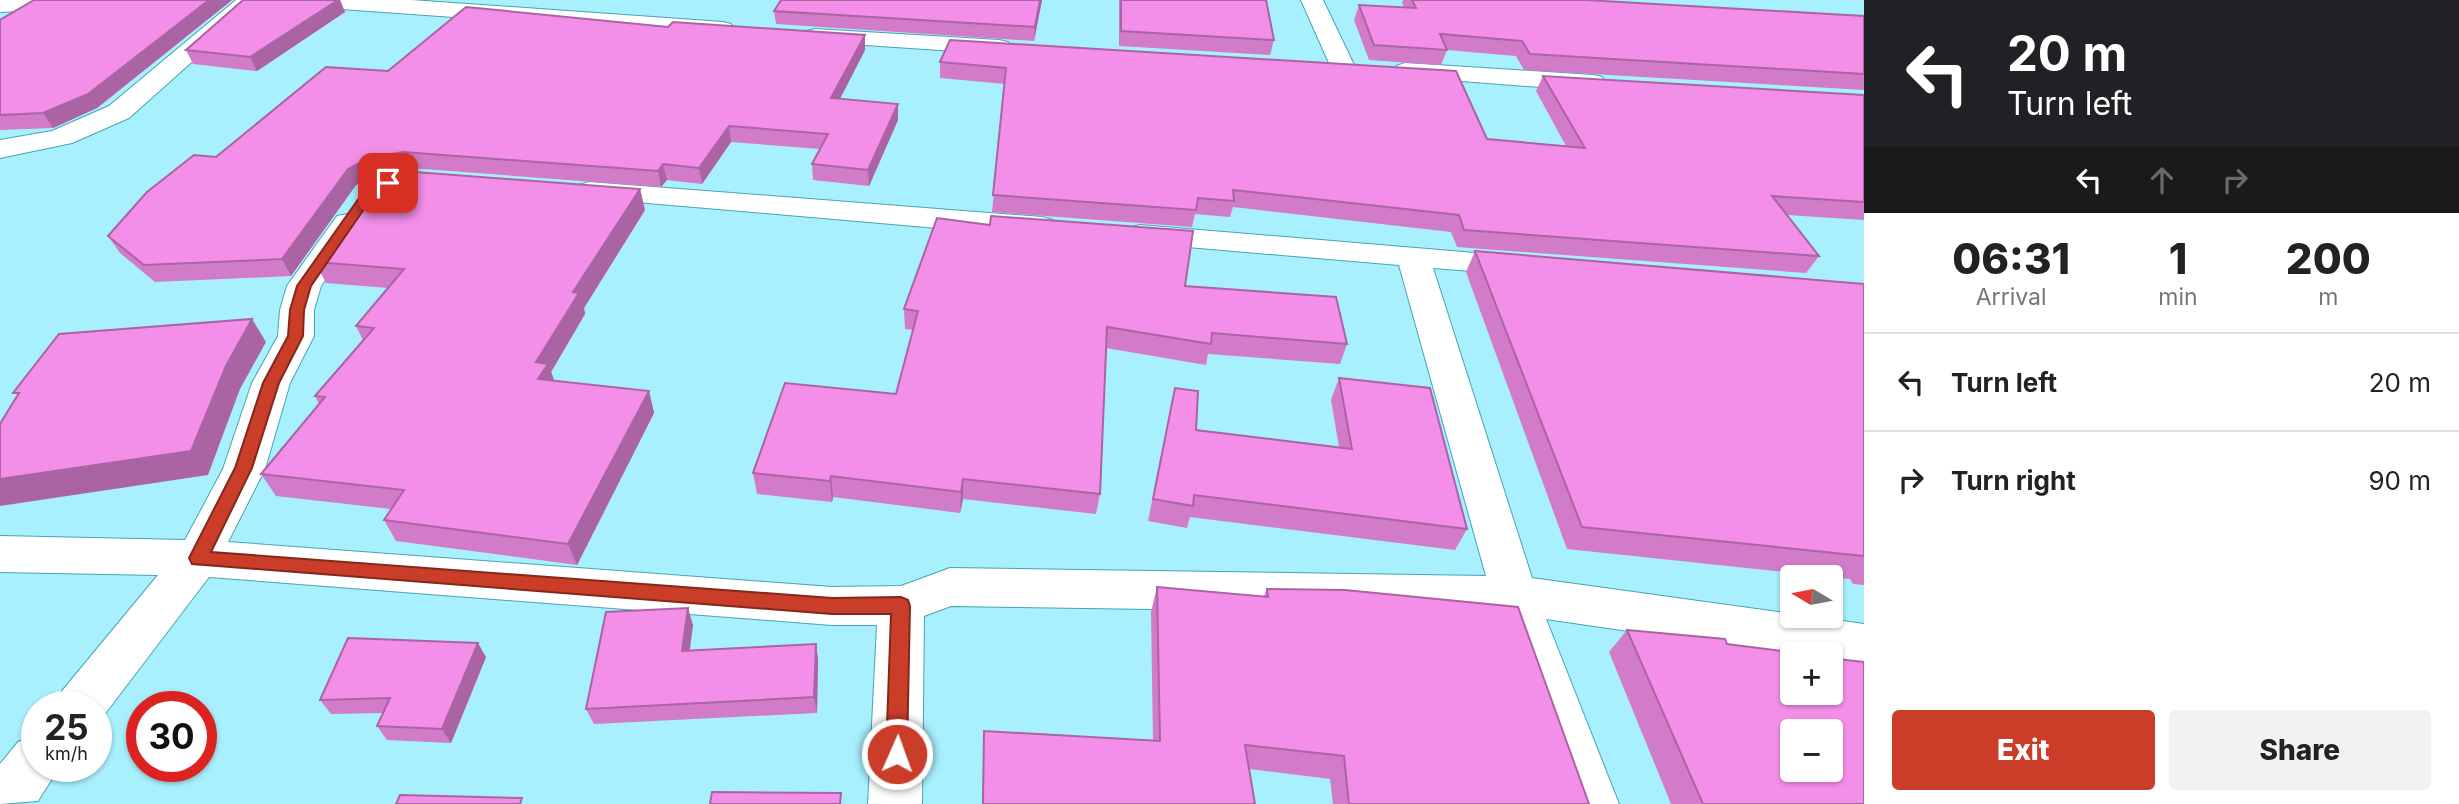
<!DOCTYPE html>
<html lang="en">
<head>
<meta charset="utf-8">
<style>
	:root { --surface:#fff; --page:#f2f2f2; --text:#222; --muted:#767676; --line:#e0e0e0; --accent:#c93d29 }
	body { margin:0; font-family:Inter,sans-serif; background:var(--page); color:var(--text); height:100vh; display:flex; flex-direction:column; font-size:26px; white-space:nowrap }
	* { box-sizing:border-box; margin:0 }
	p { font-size:23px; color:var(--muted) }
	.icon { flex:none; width:38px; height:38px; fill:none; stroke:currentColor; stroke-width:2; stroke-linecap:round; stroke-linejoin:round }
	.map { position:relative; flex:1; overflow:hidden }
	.panel { display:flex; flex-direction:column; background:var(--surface); width:595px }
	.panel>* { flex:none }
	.hud { background:#202124; color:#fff; overflow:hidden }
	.needle { width:46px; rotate:280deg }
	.controls { position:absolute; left:1780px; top:565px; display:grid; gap:14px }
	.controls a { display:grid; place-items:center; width:63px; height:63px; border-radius:7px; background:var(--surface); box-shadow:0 2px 5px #0004; font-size:35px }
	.speed { position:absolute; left:21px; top:691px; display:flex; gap:14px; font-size:35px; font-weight:700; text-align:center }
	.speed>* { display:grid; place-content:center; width:91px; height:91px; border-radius:50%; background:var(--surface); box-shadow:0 2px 5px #0004; line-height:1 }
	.speed small { font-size:18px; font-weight:400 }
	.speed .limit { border:10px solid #d22; background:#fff; color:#111 }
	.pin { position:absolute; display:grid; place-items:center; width:60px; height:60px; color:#fff; margin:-30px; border-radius:14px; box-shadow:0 4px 10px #0006 }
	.me { position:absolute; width:77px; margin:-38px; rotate:2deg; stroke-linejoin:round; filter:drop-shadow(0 0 5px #0008) }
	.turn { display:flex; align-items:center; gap:24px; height:147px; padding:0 28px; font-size:32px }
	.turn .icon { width:91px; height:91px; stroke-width:2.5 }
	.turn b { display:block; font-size:49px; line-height:60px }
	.lanes { display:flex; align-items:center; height:66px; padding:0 28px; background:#0003; justify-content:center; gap:35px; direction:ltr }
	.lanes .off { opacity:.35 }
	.eta { display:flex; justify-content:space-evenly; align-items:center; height:119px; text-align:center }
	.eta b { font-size:42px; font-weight:800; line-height:49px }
	.action { display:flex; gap:14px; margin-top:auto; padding:14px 28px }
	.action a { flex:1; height:80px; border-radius:7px; background:var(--accent); color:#fff; font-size:28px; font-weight:800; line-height:80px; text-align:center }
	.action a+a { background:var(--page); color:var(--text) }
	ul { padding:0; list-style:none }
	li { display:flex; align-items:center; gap:21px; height:98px; padding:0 28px; border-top:2px solid var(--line) }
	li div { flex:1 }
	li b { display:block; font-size:26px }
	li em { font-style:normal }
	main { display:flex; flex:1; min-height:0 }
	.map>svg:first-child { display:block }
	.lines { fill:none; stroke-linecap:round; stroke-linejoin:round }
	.minor-casing { stroke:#45a4b5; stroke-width:2 }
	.minor { fill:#fff; fill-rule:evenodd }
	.wall { fill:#d27bc8 }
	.shaded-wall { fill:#ab64a3 }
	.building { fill:#f48fe9; stroke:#ab64a3; stroke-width:2; fill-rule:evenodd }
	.route { fill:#c93d29; stroke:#83281b; stroke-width:2 }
</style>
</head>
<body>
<main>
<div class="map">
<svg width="1864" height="804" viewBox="0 0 1864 804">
	<rect width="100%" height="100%" fill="#a8f0fe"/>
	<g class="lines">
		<defs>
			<g id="minor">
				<polygon points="0,0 114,0 103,7 0,12"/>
				<polygon points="236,0 261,0 129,118 72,143 0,158 0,140 52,131 109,106"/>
				<polygon points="302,0 411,0 723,22 731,24 735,29 731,34 723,36 313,7"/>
				<polygon points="1301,0 1323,0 1355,67 1351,72 1333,72"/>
				<polygon points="815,29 999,40 1008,42 1011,47 1008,52 999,54 806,41 803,36 806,31"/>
				<polygon points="1405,63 1593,75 1602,77 1606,83 1602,89 1593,91 1396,76 1392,71 1396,66"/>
				<polygon points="589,182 1042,217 1053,220 1058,227 1053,234 1042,237 578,197 574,191 578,185"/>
				<polygon points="348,214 359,216 364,223 321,286 314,310 314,336 290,383 265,469 228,542 832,587 901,586 950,568 1486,576 1399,265 1129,242 1124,235 1129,228 1140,225 1535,258 1540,265 1535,272 1523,275 1433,268 1532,578 1864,624 1864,666 1830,661 1830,654 1792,655 1546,619 1619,804 1565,804 1498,614 951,606 924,616 922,804 868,804 877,625 832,625 209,577 98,723 96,707 55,707 62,691 158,575 0,572 0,536 185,540 223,469 252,383 278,336 280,310 287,286 337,216"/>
				<polygon points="37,735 37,766 60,766 38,801 0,804 0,764 18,742"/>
			</g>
		</defs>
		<!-- minor casing -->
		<use href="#minor" class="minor-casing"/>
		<!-- minor -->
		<use href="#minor" class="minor"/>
	</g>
	<!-- wall -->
	<g class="wall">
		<polygon points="34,0 232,0 97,108 53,128 0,130 0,20"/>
		<polygon points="243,0 340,0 345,12 257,71 193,64 186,50"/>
		<polygon points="781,0 1042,0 1034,41 776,24 774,11"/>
		<polygon points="1119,0 1266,0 1274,40 1270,55 1119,46"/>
		<polygon points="1403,0 1586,0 1864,16 1864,90 1524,70 1516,56 1447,50 1441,65 1369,60 1354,20 1359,5 1404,8 1402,3"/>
		<polygon points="668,27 865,35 865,50 840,99 898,104 898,120 869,186 813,180 812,164 820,149 731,142 702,184 667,180 661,187 410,168 377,174 356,185 291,276 155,282 120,253 108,236 216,157 388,71"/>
		<polygon points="950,40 1487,139 1566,146 1536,91 1543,76 1864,95 1864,220 1787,215 1819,256 1806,273 1457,247 1451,232 1233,207 1230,217 1195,214 1192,227 992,212 1005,84 940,78 940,62"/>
		<polygon points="640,189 645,210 584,308 585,314 551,372 554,381 649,391 654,413 577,565 396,541 384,520 391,509 276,496 261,474 319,404 315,396 363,340 356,326 388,288 326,283 315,262"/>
		<polygon points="1475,251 1864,284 1864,585 1853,584 1850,579 1567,549 1466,272"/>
		<polygon points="1185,286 1347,344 1340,364 1208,354 1206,365 1106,348 1100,494 1096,514 963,499 960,513 833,497 832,502 757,494 753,473 896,394 913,330 905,329 904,309"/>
		<polygon points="1339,378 1467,529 1455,550 1190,517 1187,528 1148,521 1175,388 1196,430 1339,447 1331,400"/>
		<polygon points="1157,587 1264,596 1267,589 1589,804 1333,804 1330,779 1249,769 1255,804 982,804 984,731 1153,740 1151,612"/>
		<polygon points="693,625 690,650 816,644 818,660 817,713 594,724 586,709"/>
		<polygon points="1627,630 1727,644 1864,804 1671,804 1609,652"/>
		<polygon points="486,657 451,743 387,740 377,726 383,713 331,714 320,700"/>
	</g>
	<!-- shaded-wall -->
	<g class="shaded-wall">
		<polygon points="209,0 232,0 97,108 53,128 43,113"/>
		<polygon points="338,0 340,0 345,12 257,71 250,57"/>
		<polygon points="1040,0 1042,0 1034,41 1035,27"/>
		<polygon points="865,35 865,50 832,114 831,98"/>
		<polygon points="898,104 898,120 869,186 868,170"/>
		<polygon points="729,126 731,142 702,184 699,168"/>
		<polygon points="403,152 410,168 377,174 356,185 291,276 282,259 348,169 369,158"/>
		<polygon points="663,164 667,180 661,187 658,171"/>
		<polygon points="640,189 645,210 584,308 585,314 551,372 556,385 538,379 536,362 573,292"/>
		<polygon points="252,319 266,342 240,389 208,475 0,506 0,479 226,366"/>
		<polygon points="649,391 654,413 577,565 568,544"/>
		<polygon points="831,476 833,497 832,502 830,481"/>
		<polygon points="963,479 963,499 960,513 961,492"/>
		<polygon points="688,608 693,625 687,667 682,651"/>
		<polygon points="478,643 486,657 451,743 442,729"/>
		<polygon points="816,644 818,660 817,713 814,697"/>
	</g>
	<!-- building -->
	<g class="building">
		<polygon points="34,0 209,0 88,94 43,113 0,115 0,20"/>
		<polygon points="243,0 338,0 250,57 186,50"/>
		<polygon points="781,0 1040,0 1035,27 774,11"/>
		<polygon points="1121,0 1266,0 1274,40 1121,31"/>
		<polygon points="1412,0 1586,0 1864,16 1864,74 1530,54 1522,41 1440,34 1447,50 1374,45 1359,5 1416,8"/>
		<polygon points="466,7 668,27 673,22 865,35 831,98 898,104 868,170 812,164 828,134 729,126 699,168 663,164 658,171 403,152 369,158 348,169 282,259 144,265 108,236 147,192 194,155 216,157 326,67 388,71"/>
		<polygon points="950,40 1456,71 1487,139 1585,148 1543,76 1864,95 1864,202 1772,196 1819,256 1464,230 1459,215 1233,190 1234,201 1198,198 1196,210 993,195 1006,68 940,62"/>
		<polygon points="402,171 640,189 573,292 579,293 536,362 548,364 538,379 649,391 568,544 384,520 404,490 261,474 325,397 315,396 374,328 356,326 404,269 315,262 373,181"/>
		<polygon points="991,216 1193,231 1185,286 1336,297 1347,344 1212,333 1211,344 1107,327 1100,494 963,479 961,492 831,476 830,481 753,473 785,383 896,394 918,311 904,309 937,218 990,225"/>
		<polygon points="1475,251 1864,284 1864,556 1582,527"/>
		<polygon points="252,319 226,366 191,451 0,479 0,424 19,393 13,393 59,334"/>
		<polygon points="1339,378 1430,388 1467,529 1194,495 1193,506 1153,499 1175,388 1198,391 1196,430 1352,449"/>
		<polygon points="1157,587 1268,597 1267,589 1345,590 1518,607 1589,804 1349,804 1344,756 1245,745 1255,804 983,804 984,731 1160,741"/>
		<polygon points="688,608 682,651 816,644 814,697 586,709 606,612"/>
		<path d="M 1627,630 L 1725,639 L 1727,644 L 1806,654 L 1792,654 L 1792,693 L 1830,693 L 1830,658 L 1864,662 L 1864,804 L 1703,804 ZM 1792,732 L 1830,732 L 1830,770 L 1792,770 Z"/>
		<polygon points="348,638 478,643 442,729 377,726 390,698 320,700"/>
		<polygon points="712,792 841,793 840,804 710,804"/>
		<polygon points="400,795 522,798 520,804 396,804"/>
	</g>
	<!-- route -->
	<polygon class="route" points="383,180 394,183 373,196 311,286 304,310 303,336 279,383 252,468 211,552 832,598 901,597 908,600 910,606 907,754 904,762 897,765 889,762 886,754 891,614 832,614 192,564 189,558 235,468 263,383 288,336 290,310 297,286 364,191"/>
</svg>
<div class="controls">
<a><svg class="needle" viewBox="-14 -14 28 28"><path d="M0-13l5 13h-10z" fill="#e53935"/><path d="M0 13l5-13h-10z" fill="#767676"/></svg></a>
<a>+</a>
<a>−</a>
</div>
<div class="speed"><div>25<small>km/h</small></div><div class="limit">30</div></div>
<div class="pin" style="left:388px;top:183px;background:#d93025"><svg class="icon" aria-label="arrive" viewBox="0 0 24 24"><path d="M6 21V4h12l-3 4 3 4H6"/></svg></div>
<svg class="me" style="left:897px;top:754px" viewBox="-20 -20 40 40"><circle r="17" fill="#c93d29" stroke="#fff" stroke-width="3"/><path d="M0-11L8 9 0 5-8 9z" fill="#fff"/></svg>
</div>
<section class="panel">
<div class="hud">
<div class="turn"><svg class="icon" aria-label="left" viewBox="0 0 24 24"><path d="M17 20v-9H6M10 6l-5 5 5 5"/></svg><div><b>20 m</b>Turn left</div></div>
<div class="lanes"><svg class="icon" aria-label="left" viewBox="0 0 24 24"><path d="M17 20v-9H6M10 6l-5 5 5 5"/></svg><svg class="icon off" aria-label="ahead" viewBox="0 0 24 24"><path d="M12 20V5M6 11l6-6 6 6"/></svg><svg class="icon off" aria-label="right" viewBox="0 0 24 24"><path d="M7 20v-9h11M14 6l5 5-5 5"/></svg></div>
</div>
<div class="eta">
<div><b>06:31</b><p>Arrival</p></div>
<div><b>1</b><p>min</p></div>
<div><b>200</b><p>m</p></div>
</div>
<ul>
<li><svg class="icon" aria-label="left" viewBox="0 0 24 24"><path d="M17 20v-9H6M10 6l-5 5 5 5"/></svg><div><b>Turn left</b></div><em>20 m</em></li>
<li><svg class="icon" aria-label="right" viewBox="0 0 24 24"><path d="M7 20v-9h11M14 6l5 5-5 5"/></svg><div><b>Turn right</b></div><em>90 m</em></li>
</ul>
<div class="action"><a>Exit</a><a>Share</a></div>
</section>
</main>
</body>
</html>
